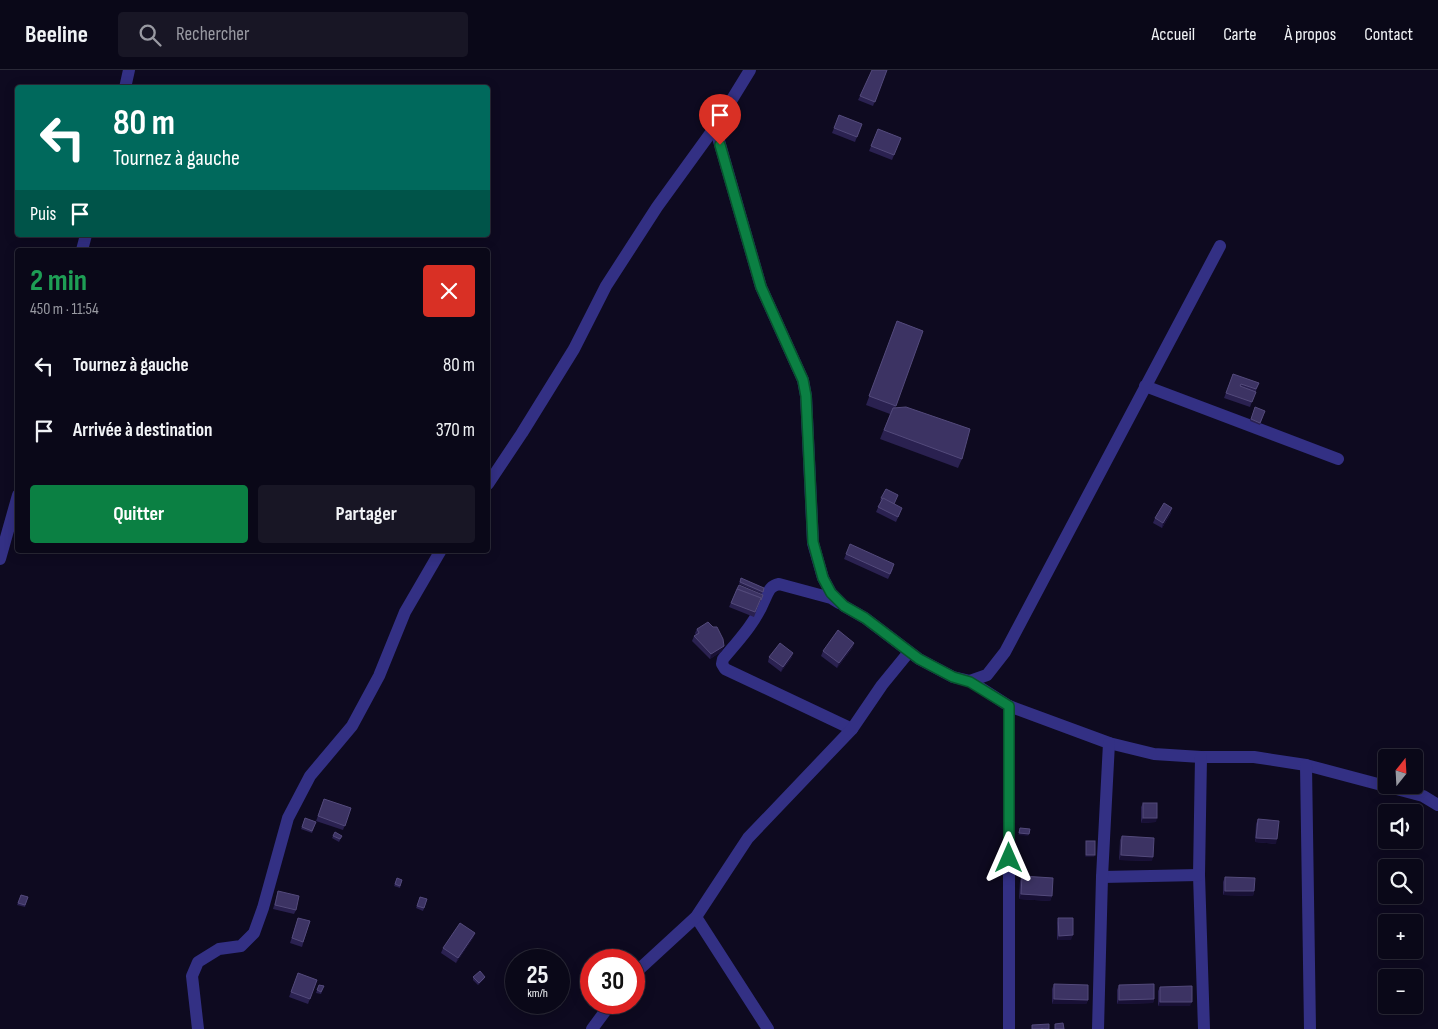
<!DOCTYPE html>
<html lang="fr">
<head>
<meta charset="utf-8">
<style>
	:root { --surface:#0a0818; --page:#181625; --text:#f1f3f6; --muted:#999aa2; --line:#2a2937; --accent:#0b8043 }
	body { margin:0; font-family:"Sofia Sans Condensed",sans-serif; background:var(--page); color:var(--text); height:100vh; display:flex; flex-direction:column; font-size:19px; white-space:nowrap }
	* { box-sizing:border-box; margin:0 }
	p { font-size:16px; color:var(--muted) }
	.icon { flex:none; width:28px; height:28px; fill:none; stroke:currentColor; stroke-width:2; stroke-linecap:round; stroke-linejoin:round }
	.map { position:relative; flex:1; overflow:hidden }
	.details { position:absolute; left:15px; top:178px; width:475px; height:305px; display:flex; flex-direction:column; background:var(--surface); border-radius:5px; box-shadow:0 2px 12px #0003,0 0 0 1px var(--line) }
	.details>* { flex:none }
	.banner { position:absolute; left:15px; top:15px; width:475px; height:152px; border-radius:5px; box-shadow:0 2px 12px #0003,0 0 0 1px var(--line); background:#00695c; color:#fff; overflow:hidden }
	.needle { width:32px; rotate:18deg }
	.controls { position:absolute; left:1378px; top:679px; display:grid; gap:10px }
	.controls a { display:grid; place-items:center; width:45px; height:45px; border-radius:5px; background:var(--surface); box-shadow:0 2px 12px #0003,0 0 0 1px var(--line); font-size:25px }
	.speed { position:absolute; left:505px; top:879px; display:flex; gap:10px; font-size:25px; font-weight:700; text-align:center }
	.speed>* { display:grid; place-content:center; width:65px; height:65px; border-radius:50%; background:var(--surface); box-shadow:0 2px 12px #0003,0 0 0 1px var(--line); line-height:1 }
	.speed small { font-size:12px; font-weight:400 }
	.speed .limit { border:8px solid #d22; background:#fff; color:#111 }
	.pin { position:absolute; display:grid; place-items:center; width:42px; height:42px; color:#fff; margin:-51px -21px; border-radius:50% 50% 50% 0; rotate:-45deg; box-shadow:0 0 5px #0007 }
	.pin .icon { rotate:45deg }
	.me { position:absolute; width:55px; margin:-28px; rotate:0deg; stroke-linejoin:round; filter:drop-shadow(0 0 4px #0008) }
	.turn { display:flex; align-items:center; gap:18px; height:105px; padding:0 15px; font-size:22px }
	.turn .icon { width:65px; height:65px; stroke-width:2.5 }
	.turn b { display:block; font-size:35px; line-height:42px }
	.then { display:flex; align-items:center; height:48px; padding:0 15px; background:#0003; gap:10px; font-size:19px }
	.round { display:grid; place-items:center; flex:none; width:52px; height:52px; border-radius:5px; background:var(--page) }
	.headline { display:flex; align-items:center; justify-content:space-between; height:85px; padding:0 15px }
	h1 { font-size:30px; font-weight:700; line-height:38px; color:#1e9e55 }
	.button { display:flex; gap:10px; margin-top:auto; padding:10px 15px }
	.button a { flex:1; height:58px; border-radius:5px; background:var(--accent); color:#fff; font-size:20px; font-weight:700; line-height:58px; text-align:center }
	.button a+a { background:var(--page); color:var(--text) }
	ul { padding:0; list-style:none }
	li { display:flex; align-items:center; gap:15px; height:65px; padding:0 15px }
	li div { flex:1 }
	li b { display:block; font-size:19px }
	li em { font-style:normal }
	header { display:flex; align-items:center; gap:30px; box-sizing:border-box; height:70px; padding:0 25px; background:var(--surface); border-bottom:1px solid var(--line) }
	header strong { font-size:24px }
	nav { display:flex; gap:28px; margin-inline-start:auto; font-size:18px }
	.search { width:350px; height:45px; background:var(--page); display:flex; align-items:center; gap:12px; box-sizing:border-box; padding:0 18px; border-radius:5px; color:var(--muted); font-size:19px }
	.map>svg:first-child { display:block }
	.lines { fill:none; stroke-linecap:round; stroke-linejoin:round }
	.minor { stroke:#333084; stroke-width:12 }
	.wall { fill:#2a2150 }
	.shaded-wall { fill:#181035 }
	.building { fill:#3c3363; stroke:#534a7b }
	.route-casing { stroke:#07532c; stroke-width:12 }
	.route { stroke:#0b8043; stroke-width:9 }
</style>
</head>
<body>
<header>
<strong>Beeline</strong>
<div class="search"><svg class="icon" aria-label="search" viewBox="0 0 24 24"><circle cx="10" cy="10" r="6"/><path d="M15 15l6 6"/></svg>Rechercher</div>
<nav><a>Accueil</a><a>Carte</a><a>À propos</a><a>Contact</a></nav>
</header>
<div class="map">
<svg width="1438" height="959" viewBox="0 0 1438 959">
	<rect width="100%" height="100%" fill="#0e0a20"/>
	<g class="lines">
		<!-- minor -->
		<g class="minor">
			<polyline points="125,18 129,0"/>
			<polyline points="715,57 761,217 803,310 806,326 813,473 823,508 831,523 844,536 865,548 919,589 953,607 970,611 1009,636 1109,673 1154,684 1201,687 1254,687 1306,695 1423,726 1438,735"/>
			<polyline points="82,180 86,165"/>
			<polyline points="1145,316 1338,389"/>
			<polyline points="488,414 522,363 574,279 606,216 657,137 715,57 750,0"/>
			<polyline points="0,489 18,425"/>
			<path d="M 839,533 L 831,528 L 779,514 C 769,516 768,523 764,531 C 755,553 738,571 723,589 L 722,594 L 725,599 L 852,659"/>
			<polyline points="970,611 987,605 1005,582 1220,176"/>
			<polyline points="1009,636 1009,959"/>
			<polyline points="1201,687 1199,805 1204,959"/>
			<polyline points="1306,695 1310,959"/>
			<polyline points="1102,807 1199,805"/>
			<polyline points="696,847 768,959"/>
			<polyline points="634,904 696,847 748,768 852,659 882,615 909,582"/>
			<polyline points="198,959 192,906 198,892 219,879 241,876 254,863 263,838 288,748 310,706 352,656 379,606 405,542 441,480"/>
			<polyline points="592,959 612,932"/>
			<polyline points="1098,959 1102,807 1109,673"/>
		</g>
	</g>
	<!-- wall -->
	<g class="wall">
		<polygon points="887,0 873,36 858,30 860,26"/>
		<polygon points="839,45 862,54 855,72 832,63"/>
		<polygon points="878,59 901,68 892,90 869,81"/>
		<polygon points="897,251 923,261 895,338 962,389 958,398 880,369 890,344 866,335"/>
		<polygon points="1233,304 1259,313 1250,337 1224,328"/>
		<polygon points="1255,337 1265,341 1260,355 1250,351"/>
		<polygon points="881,428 894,434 900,443 896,452 876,442 881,431 880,430"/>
		<polygon points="1171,443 1162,458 1153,453 1155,448"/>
		<polygon points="846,484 893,499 888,509 844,489"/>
		<polygon points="741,508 764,518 762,524 739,514"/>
		<polygon points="737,519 763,525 760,532 760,531 754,547 729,537"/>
		<polygon points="697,559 722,581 710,589 692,571 694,566 696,565 695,563"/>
		<polygon points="853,577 837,598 821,586 823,581"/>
		<polygon points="769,587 792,587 781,602 768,592"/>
		<polygon points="324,729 351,738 343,760 316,751"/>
		<polygon points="1143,733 1156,752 1141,753 1141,737"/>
		<polygon points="305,748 316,752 312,763 301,759"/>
		<polygon points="1258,749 1276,774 1255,772 1256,754"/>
		<polygon points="335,762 342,766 339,772 332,768"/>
		<polygon points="1122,766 1152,791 1119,790 1120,770"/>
		<polygon points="1022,806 1052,826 1050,831 1019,829 1020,811"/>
		<polygon points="1225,807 1254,821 1253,826 1223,825 1223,812"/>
		<polygon points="397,808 402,810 400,818 394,816"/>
		<polygon points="278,821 296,840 294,844 273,839"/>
		<polygon points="21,825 28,827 25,837 17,835"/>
		<polygon points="420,827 427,829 423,841 416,838"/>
		<polygon points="298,848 310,851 302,877 290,873"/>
		<polygon points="1058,848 1071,870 1057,870 1057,853"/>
		<polygon points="475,863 473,868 456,893 441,883 443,878"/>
		<polygon points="298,903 317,910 308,934 289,927"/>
		<polygon points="473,907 485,907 484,909 478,915 473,910"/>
		<polygon points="1054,914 1088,930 1086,934 1052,934 1052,919"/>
		<polygon points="319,915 324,916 321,924 316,923"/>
		<polygon points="1119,915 1154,929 1153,933 1117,934 1117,920"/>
		<polygon points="1160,917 1190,936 1158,936 1158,921"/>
	</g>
	<!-- shaded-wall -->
	<g class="shaded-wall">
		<polygon points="1172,438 1171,443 1162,458 1163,453"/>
		<polygon points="854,573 853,577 837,598 839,593"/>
		<polygon points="724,576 722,581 710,589 711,584"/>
		<polygon points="793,583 792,587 781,602 783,597"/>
		<polygon points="1143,748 1157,748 1156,752 1141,753"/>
		<polygon points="1019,763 1029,764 1028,766 1018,765"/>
		<polygon points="1256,768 1277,769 1276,774 1255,772"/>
		<polygon points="1086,785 1095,785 1094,787 1085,787"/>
		<polygon points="1121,785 1153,787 1152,791 1119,790"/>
		<polygon points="1225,821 1254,821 1253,826 1223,825"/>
		<polygon points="1021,824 1052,826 1050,831 1019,829"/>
		<polygon points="475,863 473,868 456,893 458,888"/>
		<polygon points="1073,865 1071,870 1057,870 1059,866"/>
		<polygon points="1054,929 1088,930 1086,934 1052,934"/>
		<polygon points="1154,929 1153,933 1117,934 1119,930"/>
		<polygon points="1160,932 1192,932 1190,936 1158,936"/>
	</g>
	<!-- building -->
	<g class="building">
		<polygon points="872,0 887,0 875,32 860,26"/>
		<polygon points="839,45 862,54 857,67 834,58"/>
		<polygon points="878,59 901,68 894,85 871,76"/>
		<polygon points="897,251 923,261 896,336 869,326"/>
		<polygon points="1233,304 1259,313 1256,319 1241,314 1240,316 1256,322 1252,332 1226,323"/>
		<polygon points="906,337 970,359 962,389 884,360 893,338"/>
		<polygon points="1255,337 1265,341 1260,353 1251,349"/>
		<polygon points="886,419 898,425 894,434 881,428"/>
		<polygon points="883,428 902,438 898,447 878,437"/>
		<polygon points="1164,433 1172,438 1163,453 1155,448"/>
		<polygon points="850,474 894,494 890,504 846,484"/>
		<polygon points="741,508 764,518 763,522 740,512"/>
		<polygon points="739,515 763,525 761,530 761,528 737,519"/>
		<polygon points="737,519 761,528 755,542 731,533"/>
		<polygon points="708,552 713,557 717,557 723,569 724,576 711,584 694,566 699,563 697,559"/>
		<polygon points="838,560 854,573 839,593 823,581"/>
		<polygon points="780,573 793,583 783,597 769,587"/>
		<polygon points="324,729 351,738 345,756 318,746"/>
		<rect x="1143" y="733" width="14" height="15"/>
		<polygon points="305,748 316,752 312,761 302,757"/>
		<polygon points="1258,749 1279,751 1277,769 1256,768"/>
		<polygon points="1020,758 1030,759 1029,764 1019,763"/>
		<polygon points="335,762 342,766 340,769 333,766"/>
		<polygon points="1122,766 1154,768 1153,787 1121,785"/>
		<rect x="1086" y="771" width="9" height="14"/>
		<polygon points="1022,806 1053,808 1052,826 1021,824"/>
		<polygon points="1225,807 1255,808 1254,821 1225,821"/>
		<polygon points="397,808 402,810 400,816 395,814"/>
		<polygon points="278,821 299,826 296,840 275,835"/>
		<polygon points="21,825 28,827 25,835 18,833"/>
		<polygon points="420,827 427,829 424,838 417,836"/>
		<polygon points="298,848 310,851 303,872 292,868"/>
		<polygon points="1058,848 1073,848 1073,865 1059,866"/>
		<polygon points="460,853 475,863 458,888 443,878"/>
		<polygon points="623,880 627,884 620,890 615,890 613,888"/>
		<polygon points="629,885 635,890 634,891 634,890 624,890"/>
		<polygon points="480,901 485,907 479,913 473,907"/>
		<polygon points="298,903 317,910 310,929 291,922"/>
		<polygon points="1054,914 1088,915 1088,930 1054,929"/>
		<polygon points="1154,914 1154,929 1119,930 1119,915"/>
		<polygon points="319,915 324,916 321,922 317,920"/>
		<polygon points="1192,916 1192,932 1160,932 1160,917"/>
		<polygon points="1063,953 1064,959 1055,959 1055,954"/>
		<polygon points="1049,954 1049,959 1042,959 1042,958 1042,959 1032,959 1032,955"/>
	</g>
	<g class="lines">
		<defs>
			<polyline id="route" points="720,75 761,217 803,310 806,326 813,472 823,508 831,523 844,536 865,548 919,589 953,607 970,612 1009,636 1009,788"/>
		</defs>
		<!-- route casing -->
		<use href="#route" class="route-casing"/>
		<!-- route -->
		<use href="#route" class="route"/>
	</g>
</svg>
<div class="controls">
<a><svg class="needle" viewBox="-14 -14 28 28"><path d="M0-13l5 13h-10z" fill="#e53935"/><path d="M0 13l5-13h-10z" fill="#999aa2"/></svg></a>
<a><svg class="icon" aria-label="sound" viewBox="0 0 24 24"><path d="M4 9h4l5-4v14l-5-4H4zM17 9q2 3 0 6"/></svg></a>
<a><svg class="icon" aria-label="search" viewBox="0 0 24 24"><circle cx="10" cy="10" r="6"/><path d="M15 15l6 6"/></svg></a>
<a>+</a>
<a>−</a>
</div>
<div class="speed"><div>25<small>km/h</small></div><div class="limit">30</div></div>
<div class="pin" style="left:720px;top:75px;background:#d93025"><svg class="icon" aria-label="arrive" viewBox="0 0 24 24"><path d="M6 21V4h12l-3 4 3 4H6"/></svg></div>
<svg class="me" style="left:1009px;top:788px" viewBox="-20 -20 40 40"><path d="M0-17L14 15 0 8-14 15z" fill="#0b8043" stroke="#fff" stroke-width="4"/></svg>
<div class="banner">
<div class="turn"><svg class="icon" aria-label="left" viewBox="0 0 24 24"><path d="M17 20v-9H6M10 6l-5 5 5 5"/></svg><div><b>80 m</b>Tournez à gauche</div></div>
<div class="then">Puis<svg class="icon" aria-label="arrive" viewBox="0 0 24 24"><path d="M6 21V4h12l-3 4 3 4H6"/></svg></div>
</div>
<section class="details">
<div class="headline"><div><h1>2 min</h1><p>450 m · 11:54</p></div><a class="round" style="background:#d93025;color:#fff"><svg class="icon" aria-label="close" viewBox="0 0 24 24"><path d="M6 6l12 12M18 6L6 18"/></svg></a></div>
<ul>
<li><svg class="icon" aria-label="left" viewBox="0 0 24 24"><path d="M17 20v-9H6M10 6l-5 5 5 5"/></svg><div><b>Tournez à gauche</b></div><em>80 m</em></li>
<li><svg class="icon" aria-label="arrive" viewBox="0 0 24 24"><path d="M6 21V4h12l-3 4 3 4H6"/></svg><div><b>Arrivée à destination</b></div><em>370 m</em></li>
</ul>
<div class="button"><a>Quitter</a><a>Partager</a></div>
</section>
</div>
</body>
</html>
